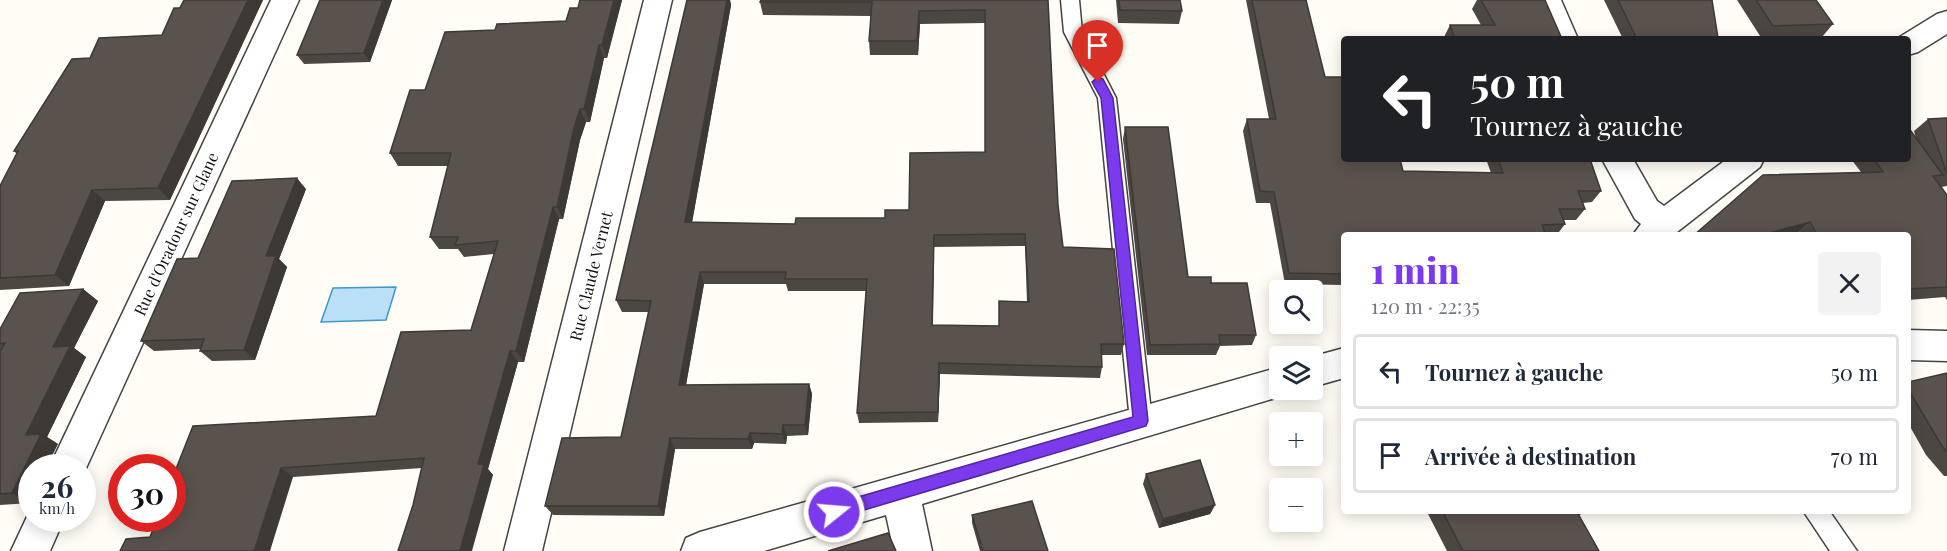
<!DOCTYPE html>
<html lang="fr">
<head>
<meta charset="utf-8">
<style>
	:root { --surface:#fff; --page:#f2f2f3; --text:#1f2937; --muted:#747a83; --line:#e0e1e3; --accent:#7c3aed }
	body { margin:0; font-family:"Playfair Display",serif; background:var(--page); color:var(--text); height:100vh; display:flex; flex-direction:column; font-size:22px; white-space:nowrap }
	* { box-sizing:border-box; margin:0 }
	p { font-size:20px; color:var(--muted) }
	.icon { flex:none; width:33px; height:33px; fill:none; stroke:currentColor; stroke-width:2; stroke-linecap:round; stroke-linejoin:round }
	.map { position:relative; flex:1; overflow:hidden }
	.side { position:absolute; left:1341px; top:232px; width:570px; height:282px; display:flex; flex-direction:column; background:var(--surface); border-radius:6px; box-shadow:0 3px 15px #0003 }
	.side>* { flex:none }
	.guide { position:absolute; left:1341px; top:36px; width:570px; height:126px; border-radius:6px; box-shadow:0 3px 15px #0003; background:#202124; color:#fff; overflow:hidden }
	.controls { position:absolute; left:1269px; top:280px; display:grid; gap:12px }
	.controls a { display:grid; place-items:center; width:54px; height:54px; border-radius:6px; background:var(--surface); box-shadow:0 3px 15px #0003; font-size:30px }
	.speed { position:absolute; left:18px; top:454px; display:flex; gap:12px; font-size:30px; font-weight:700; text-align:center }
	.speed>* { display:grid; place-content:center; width:78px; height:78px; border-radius:50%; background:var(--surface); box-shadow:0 3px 15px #0003; line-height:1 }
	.speed small { font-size:15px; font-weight:400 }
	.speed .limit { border:9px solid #d22; background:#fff; color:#111 }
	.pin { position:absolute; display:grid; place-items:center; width:51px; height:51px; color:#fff; margin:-62px -26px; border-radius:50% 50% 50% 0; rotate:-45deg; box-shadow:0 0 6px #0007 }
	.pin .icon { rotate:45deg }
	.me { position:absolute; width:66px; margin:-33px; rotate:73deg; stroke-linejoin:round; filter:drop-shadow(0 0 4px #0008) }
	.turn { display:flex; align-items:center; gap:21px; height:126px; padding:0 30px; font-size:27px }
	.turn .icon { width:78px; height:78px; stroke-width:2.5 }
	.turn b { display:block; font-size:42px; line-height:51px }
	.round { display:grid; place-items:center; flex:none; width:63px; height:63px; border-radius:6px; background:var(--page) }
	.summary { display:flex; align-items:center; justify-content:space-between; height:102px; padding:0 30px }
	h1 { font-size:36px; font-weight:800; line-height:45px; color:var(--accent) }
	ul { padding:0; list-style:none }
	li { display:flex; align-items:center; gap:18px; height:75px; margin:0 12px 9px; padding:0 18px; border:3px solid var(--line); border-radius:6px }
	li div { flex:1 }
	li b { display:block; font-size:22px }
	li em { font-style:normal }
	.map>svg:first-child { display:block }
	.water { fill:#b9e0f7; stroke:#3f96cf; stroke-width:1.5 }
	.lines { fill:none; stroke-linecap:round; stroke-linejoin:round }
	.lane-casing { stroke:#444; stroke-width:3 }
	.street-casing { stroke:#444; stroke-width:3 }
	.lane { fill:#fff; fill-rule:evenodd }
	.street { fill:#fff; fill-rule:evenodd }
	.wall { fill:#4d4742; fill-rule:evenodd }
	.shaded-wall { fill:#3f3936 }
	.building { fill:#5a524d; stroke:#3f3936; stroke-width:1.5; fill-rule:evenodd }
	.route { fill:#7c3aed; stroke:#51269a; stroke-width:1.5 }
	.labels { text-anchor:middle; stroke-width:6; stroke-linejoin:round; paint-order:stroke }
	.street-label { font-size:16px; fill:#111; stroke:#fff }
</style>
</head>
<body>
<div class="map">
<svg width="1947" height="551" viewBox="0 0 1947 551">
	<rect width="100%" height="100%" fill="#fffdf5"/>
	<!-- water -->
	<polygon class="water" points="396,287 386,320 321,322 333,288"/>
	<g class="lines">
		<defs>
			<g id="lane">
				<polygon points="1061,0 1079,0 1082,32 1116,98 1152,421 1149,428 1141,431 1133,428 1130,421 1098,98 1064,32"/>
				<polygon points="1804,512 1830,512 1857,551 1830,551"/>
			</g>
			<g id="street">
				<polygon points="271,0 299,0 82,477 82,468 49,468"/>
				<polygon points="644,0 672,0 542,551 504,551"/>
				<polygon points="1533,0 1561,0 1578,39 1550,39"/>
				<polygon points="1947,11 1947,34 1918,52 1908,55 1908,39 1898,38 1937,14"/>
				<polygon points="1602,159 1633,159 1657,201 1664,206 1727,159 1764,159 1760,167 1672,236 1632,236 1641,224 1635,219"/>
				<polygon points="1908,330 1947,331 1947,361 1908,360"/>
				<polygon points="1344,348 1344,378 1312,387 1311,357"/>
				<polygon points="1280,367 1280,390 1294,390 1292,393 922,504 932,551 894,551 886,515 764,551 681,551 686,538 700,532"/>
				<polygon points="32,506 32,519 64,519 50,551 11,551"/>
			</g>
		</defs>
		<!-- lane casing -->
		<use href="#lane" class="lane-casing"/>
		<!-- street casing -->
		<use href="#street" class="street-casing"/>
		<!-- lane -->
		<use href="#lane" class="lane"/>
		<!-- street -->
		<use href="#street" class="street"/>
	</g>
	<!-- wall -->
	<g class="wall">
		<polygon points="184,0 263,0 170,200 105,201 69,286 0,290 0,186 17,154 14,151 90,58 162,35"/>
		<polygon points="320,0 392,0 370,62 304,64 297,55"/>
		<polygon points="580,0 622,0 607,58 604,58 590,122 586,122 580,140 563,219 559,219 524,362 518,362 488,469 493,475 413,505 422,468 293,477 150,537 376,416 471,330 494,254 464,257 458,249 439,249 430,237 448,166 398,166 390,153 425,90 495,30 566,21 578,8"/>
		<path d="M 687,0 L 730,0 L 731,5 L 692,222 L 795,224 L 885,218 L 909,210 L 985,152 L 985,23 L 920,24 L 918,55 L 870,55 L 869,41 L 871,16 L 763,15 L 760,2 L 1048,0 L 1058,205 L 1063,247 L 1124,344 L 1121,355 L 1101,355 L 1102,367 L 1100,378 L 940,374 L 938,422 L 859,423 L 857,413 L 866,291 L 788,291 L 786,284 L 704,284 L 686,385 L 809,384 L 812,394 L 808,435 L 787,436 L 786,444 L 754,443 L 752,449 L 675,449 L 664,516 L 553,515 L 545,506 L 621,437 L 649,312 L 622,312 L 616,300 ZM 1025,246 L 1027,302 L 999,301 L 999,326 L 933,325 L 934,247 Z"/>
		<polygon points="1116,0 1180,0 1182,11 1179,24 1118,23"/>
		<polygon points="1246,0 1306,0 1344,159 1403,171 1491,173 1486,159 1590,159 1601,191 1592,202 1583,203 1585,209 1576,220 1563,220 1565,224 1556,236 1344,236 1344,285 1285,284 1270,203 1256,203 1243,131 1247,119 1269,119"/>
		<polygon points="1477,0 1481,0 1562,39 1444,39 1444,37 1450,25 1481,25 1472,9"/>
		<polygon points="1604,0 1712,0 1718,38 1717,39 1623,39"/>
		<polygon points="1737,0 1816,0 1833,24 1822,37 1762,39"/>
		<polygon points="1947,118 1947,186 1941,187 1947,195 1947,300 1945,297 1908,300 1908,236 1798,236 1797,234 1861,172 1851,159 1908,159 1916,138 1914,131 1928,119"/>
		<polygon points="1125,127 1188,277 1211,283 1256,335 1252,345 1220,346 1216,355 1147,355 1123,139"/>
		<polygon points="306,189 279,259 287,267 255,360 212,361 200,351 200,349 154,351 141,341 198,258"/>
		<polygon points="83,289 98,301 74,348 86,357 47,437 58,444 32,468 32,499 30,503 0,505 0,352 1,350 0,350 0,329"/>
		<polygon points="1947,373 1947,476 1944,476 1926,455 1908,423 1908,382"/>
		<polygon points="1146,474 1215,505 1210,514 1159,528 1143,484"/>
		<polygon points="1427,512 1584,512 1579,515 1599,551 1447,551"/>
		<polygon points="972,515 1048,551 980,551 972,523"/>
	</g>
	<!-- shaded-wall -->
	<g class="shaded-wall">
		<polygon points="248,0 263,0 170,200 158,188"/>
		<polygon points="383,0 392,0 370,62 364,53"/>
		<polygon points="614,0 622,0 607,58 602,45"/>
		<polygon points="727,0 730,0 731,5 690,234 685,222"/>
		<polygon points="919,11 920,24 918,55 917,41"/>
		<polygon points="599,45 604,58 590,122 584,109"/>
		<polygon points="580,109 586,122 580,140 563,219 557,207 574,128"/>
		<polygon points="297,178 306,189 279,259 287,267 255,360 244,350 266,256"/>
		<polygon points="92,190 105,201 69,286 55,275"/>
		<polygon points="553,207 559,219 524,362 516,351"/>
		<polygon points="1810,222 1797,234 1791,236 1758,236"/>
		<polygon points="934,235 934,247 932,336 932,325"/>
		<polygon points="700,272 704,284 684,396 679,385"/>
		<polygon points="83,289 98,301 74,348 86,357 47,437 58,444 46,468 32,468 32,499 30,503 12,493 26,435 53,347"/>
		<polygon points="510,351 518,362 488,469 493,475 472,551 460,551 478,464"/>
		<polygon points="939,363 940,374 938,422 938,412"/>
		<polygon points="809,384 812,394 808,435 805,425"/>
		<polygon points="783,425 787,436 786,444 782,434"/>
		<polygon points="750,433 754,443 752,449 748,439"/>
		<polygon points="670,438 675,449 664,516 658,506"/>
		<polygon points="281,468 293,477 270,551 254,551"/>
		<polygon points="1215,505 1210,514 1159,528 1163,519"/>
		<polygon points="1572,512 1584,512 1578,516"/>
	</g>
	<!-- building -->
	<g class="building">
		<polygon points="184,0 248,0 158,188 92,190 55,275 0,278 0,186 18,151 14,151 72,59 90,58 99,38 162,35 174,8 180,8"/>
		<polygon points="320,0 383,0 364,53 297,55"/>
		<polygon points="580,0 614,0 602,45 599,45 584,109 580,109 574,128 557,207 553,207 516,351 510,351 478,464 484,465 460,551 398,551 413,505 424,458 281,468 254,551 120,551 126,539 150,537 157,519 172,519 172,479 193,426 376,416 401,332 471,330 498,241 455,245 458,237 430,237 451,153 390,153 410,90 425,90 445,32 495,30 497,24 566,21 570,8 578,8"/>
		<path d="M 687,0 L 727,0 L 685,222 L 795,224 L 796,218 L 885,218 L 885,210 L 909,210 L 910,153 L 985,152 L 985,10 L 919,11 L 917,41 L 869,41 L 872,2 L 760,2 L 761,0 L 1048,0 L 1058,205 L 1063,247 L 1114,249 L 1124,344 L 1101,344 L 1102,367 L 939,363 L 938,412 L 857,413 L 867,279 L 785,279 L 786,272 L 700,272 L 679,385 L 809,384 L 805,425 L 783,425 L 782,434 L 750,433 L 748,439 L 670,438 L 658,506 L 545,506 L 562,438 L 621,437 L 651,301 L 616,300 ZM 1025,234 L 1029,302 L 999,301 L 999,326 L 932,325 L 934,235 Z"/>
		<polygon points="1119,0 1180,0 1182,11 1120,10"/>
		<polygon points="1252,0 1306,0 1325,77 1344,77 1344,159 1400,159 1403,171 1503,173 1498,159 1590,159 1601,191 1578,191 1585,209 1559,209 1565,224 1542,225 1546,236 1344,236 1344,274 1289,273 1274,192 1260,191 1247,119 1276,119"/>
		<polygon points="1481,0 1545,0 1562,39 1455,39 1450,25 1495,25"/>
		<polygon points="1618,0 1712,0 1718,38 1693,37 1694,39 1637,39"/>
		<polygon points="1756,0 1816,0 1833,24 1773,26"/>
		<polygon points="1947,118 1947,174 1928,119"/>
		<polygon points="1125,127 1168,127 1188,277 1211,277 1211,283 1247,283 1256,335 1219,335 1220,344 1150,345"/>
		<polygon points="1908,127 1943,175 1933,176 1947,195 1947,287 1908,289 1908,236 1818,236 1810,222 1758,236 1693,236 1763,175 1883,172 1874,159 1908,159"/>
		<polygon points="297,178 266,256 276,256 244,350 200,351 204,339 141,341 177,259 198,258 232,181"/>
		<polygon points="83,289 53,347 70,346 26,435 41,434 12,493 0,494 0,352 5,343 0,344 0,329 20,293"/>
		<polygon points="1947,373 1947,452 1942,446 1908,389 1908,382"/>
		<polygon points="1200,460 1215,505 1163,519 1146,474"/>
		<polygon points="1032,501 1048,551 983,551 972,515"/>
		<polygon points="1443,512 1577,512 1599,551 1463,551"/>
		<polygon points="888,533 896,551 828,551"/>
	</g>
	<!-- route -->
	<polygon class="route" points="1098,77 1103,79 1113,98 1148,421 1146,426 834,519 828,517 826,512 828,506 834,504 1133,417 1101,98 1092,82"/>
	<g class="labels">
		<!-- street labels -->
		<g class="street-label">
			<text transform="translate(176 234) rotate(-65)" y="6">Rue d'Oradour sur Glane</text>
			<text transform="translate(591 276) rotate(-76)" y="6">Rue Claude Vernet</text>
		</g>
	</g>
</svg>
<div class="controls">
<a><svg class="icon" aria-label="search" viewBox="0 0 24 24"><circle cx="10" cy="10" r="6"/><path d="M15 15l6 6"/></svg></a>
<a><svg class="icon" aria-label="layers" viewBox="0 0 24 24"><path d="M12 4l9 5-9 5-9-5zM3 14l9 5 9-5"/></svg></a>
<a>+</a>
<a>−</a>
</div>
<div class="speed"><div>26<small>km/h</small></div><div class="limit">30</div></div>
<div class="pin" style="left:1098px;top:82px;background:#d93025"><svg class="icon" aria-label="arrive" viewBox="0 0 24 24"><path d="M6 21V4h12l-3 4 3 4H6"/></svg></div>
<svg class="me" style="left:834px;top:512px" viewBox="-20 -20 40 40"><circle r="17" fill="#7c3aed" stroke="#fff" stroke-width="3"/><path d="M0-11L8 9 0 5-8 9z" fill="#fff"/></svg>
<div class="guide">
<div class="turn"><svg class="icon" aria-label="left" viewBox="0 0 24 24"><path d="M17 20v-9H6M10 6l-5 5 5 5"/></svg><div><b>50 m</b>Tournez à gauche</div></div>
</div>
<section class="side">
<div class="summary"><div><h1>1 min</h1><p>120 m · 22:35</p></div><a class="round"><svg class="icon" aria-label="close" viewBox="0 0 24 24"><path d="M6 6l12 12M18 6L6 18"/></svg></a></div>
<ul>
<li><svg class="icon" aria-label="left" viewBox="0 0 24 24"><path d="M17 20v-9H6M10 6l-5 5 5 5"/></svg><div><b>Tournez à gauche</b></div><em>50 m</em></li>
<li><svg class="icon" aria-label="arrive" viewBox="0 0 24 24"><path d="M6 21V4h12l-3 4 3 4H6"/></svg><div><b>Arrivée à destination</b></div><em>70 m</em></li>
</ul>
</section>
</div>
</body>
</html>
